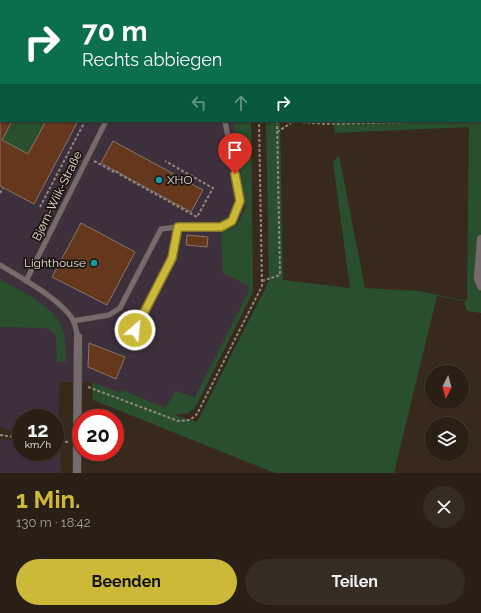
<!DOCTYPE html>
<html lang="de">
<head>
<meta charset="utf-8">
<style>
	:root { --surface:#291f15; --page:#352c22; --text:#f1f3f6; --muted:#a5a2a0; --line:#453d34; --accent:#cdb938 }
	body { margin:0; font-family:Raleway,sans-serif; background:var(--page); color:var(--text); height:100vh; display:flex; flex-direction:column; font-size:15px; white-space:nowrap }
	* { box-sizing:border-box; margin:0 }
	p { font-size:13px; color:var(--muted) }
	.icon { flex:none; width:22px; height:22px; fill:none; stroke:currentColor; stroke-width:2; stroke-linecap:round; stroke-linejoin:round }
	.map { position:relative; height:473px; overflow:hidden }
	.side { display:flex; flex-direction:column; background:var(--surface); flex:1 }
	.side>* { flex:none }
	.banner { position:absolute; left:0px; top:0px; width:481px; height:122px; box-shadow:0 1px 3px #0004,0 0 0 1px var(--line); background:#0b6e4f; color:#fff; overflow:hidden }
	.needle { width:26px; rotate:186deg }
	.tools { position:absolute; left:425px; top:365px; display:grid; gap:8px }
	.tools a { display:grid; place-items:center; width:44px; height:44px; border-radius:50%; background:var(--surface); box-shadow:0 1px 3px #0004,0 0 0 1px var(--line); font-size:20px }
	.speed { position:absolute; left:12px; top:409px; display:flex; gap:8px; font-size:20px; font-weight:700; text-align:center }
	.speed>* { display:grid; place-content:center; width:52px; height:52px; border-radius:50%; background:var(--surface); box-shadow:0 1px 3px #0004,0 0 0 1px var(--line); line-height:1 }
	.speed small { font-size:10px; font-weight:400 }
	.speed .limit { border:6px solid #d22; background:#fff; color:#111 }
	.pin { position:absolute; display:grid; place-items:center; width:34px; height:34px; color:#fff; margin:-41px -17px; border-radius:50% 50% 50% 0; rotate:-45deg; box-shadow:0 0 4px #0007 }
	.pin .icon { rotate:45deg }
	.me { position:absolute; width:44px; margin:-22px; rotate:27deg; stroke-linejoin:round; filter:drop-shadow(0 0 3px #0008) }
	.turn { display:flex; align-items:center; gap:14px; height:84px; padding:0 16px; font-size:18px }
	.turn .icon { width:52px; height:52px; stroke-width:2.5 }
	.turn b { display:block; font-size:28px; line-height:34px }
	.lanes { display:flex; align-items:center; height:38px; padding:0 16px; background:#0003; justify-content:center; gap:20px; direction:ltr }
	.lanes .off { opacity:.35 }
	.round { display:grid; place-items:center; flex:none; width:42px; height:42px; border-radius:21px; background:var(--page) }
	.overview { display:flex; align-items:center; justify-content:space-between; height:68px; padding:0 16px }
	h1 { font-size:24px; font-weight:700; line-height:30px; color:var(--accent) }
	.action { display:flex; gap:8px; margin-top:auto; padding:8px 16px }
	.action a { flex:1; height:46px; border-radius:24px; background:var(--accent); color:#111; font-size:16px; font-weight:700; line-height:46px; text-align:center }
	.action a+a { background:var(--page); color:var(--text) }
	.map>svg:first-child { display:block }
	.industrial { fill:#3d2f3c }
	.green { fill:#294f2f }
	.building { fill:#65371d; stroke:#8a756a }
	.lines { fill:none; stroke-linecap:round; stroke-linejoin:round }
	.lane-casing { stroke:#534639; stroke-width:6 }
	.street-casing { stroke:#534639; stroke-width:9 }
	.path { stroke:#93877c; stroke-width:2; stroke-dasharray:3 2; stroke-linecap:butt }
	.lane { stroke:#756b6c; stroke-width:5 }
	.street { stroke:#756b6c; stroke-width:8 }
	.route-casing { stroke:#857824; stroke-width:10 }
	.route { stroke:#cdb938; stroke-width:7 }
	.culture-dot { fill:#0f9aa8; stroke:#1a140e; stroke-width:1.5 }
	.labels { text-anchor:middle; stroke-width:3.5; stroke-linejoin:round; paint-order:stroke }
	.poi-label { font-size:12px; fill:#e6ddd4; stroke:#1a140e; text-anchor:start }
	.street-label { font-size:12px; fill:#e6ddd4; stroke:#1a140e }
</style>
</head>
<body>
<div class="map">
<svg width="481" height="473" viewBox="0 0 481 473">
	<rect width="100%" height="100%" fill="#37291c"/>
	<!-- industrial -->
	<g class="industrial">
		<polygon points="0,0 250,0 1,1 1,121 251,121 253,292 195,408 188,413 173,415 92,382 59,382 58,436 55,436 55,418 21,418 21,433 9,431 0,426"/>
		<polygon points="0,439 21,441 21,452 55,452 55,445 60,445 61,473 0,473"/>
	</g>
	<!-- green -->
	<g class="green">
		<polygon points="481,50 481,313 467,311 464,301 437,296 394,473 275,473 93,400 92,382 120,393 122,390 165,408 176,391 195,397 249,291 249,286 223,273 221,232 237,225 246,208 233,121 251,121 253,292 195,408 188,413 174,415 197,422 269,281 266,121 280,121 283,280 350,288 333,162 339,155 365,288 419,291 467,301 469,127 335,133 333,121 480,121"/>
		<polygon points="12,121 46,121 28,154 2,140"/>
		<path d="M 0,279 C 22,292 58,306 64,334 C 66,343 65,353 66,362 L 57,362 L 56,335 L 47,328 L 0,327 Z"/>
	</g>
	<!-- building -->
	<g class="building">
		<polygon points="0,121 12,121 2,140 28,154 46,121 78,121 34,204 0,186"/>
		<polygon points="113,141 203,190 191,212 101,163"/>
		<polygon points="81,223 135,252 107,305 52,277"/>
		<polygon points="187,235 208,237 207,247 186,245"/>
		<polygon points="89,343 125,357 116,379 88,367"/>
	</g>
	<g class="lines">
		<defs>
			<g id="lane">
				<polyline points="18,0 19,1"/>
				<polyline points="154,1 155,0"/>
				<path d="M 0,265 C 19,276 65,302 74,322 C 76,327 76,332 78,337"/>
				<polyline points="26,281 106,121"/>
				<polyline points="73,321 109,315 120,308 161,229 178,227"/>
				<polyline points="135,330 172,258 178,227 221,227 232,221 240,201 225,121"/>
			</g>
			<g id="street">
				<polyline points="481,239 478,279 481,286"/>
				<polyline points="77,473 78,337"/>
			</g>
		</defs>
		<!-- lane casing -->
		<use href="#lane" class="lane-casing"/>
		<!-- street casing -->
		<use href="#street" class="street-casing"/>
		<!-- path -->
		<g class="path">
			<polyline points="256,0 256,1"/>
			<polyline points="0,63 1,62"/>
			<polyline points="480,120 481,120"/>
			<polyline points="287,121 326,124 457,121"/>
			<polyline points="277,132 291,123"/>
			<polyline points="94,161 116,173"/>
			<polyline points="116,171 119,174 197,217 213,188 165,161"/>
			<polyline points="0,193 3,188"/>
			<polyline points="40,207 85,121"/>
			<polyline points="262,281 280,275 277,121"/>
			<polyline points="88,387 178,421 190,420 197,414 262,286 259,121"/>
			<polyline points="0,435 21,438"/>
			<polyline points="55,441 68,442"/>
		</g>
		<!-- lane -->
		<use href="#lane" class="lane"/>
		<!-- street -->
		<use href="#street" class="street"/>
	</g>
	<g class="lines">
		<defs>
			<polyline id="route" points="135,330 172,258 178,227 221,227 232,221 240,201 235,174"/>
		</defs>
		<!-- route casing -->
		<use href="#route" class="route-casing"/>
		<!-- route -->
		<use href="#route" class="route"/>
	</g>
	<!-- markers -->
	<g class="culture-dot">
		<circle cx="159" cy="180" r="4"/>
		<circle cx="94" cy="263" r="4"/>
	</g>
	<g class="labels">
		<!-- poi labels -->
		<g class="poi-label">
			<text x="167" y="184">XHO</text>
			<text x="86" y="267" text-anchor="end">Lighthouse</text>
		</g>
		<!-- street labels -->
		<g class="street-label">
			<text transform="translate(57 196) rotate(-64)" y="4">Bjørn-Wiik-Straße</text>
		</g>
	</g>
</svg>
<div class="tools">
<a><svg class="needle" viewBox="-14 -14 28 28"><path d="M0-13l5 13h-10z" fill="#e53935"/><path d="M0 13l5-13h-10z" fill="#a5a2a0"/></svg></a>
<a><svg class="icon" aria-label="layers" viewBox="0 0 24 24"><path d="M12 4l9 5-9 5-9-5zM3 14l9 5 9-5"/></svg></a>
</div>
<div class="speed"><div>12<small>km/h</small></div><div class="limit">20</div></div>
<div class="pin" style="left:235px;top:174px;background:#d93025"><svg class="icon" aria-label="arrive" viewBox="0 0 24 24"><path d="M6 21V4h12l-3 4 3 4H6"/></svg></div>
<svg class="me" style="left:135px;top:330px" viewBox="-20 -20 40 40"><circle r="17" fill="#cdb938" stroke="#fff" stroke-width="3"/><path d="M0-11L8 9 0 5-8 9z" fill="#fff"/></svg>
<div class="banner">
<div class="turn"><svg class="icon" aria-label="right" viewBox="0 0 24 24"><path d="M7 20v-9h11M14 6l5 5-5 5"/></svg><div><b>70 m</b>Rechts abbiegen</div></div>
<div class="lanes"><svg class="icon off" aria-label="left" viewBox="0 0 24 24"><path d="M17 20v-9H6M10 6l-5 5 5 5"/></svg><svg class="icon off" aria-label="ahead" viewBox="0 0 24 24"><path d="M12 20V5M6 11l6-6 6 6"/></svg><svg class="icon" aria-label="right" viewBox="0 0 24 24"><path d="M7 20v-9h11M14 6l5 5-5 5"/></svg></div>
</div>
</div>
<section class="side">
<div class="overview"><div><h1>1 Min.</h1><p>130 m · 18:42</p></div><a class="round"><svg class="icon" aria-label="close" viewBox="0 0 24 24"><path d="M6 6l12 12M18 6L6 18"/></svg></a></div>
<div class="action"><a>Beenden</a><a>Teilen</a></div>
</section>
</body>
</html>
